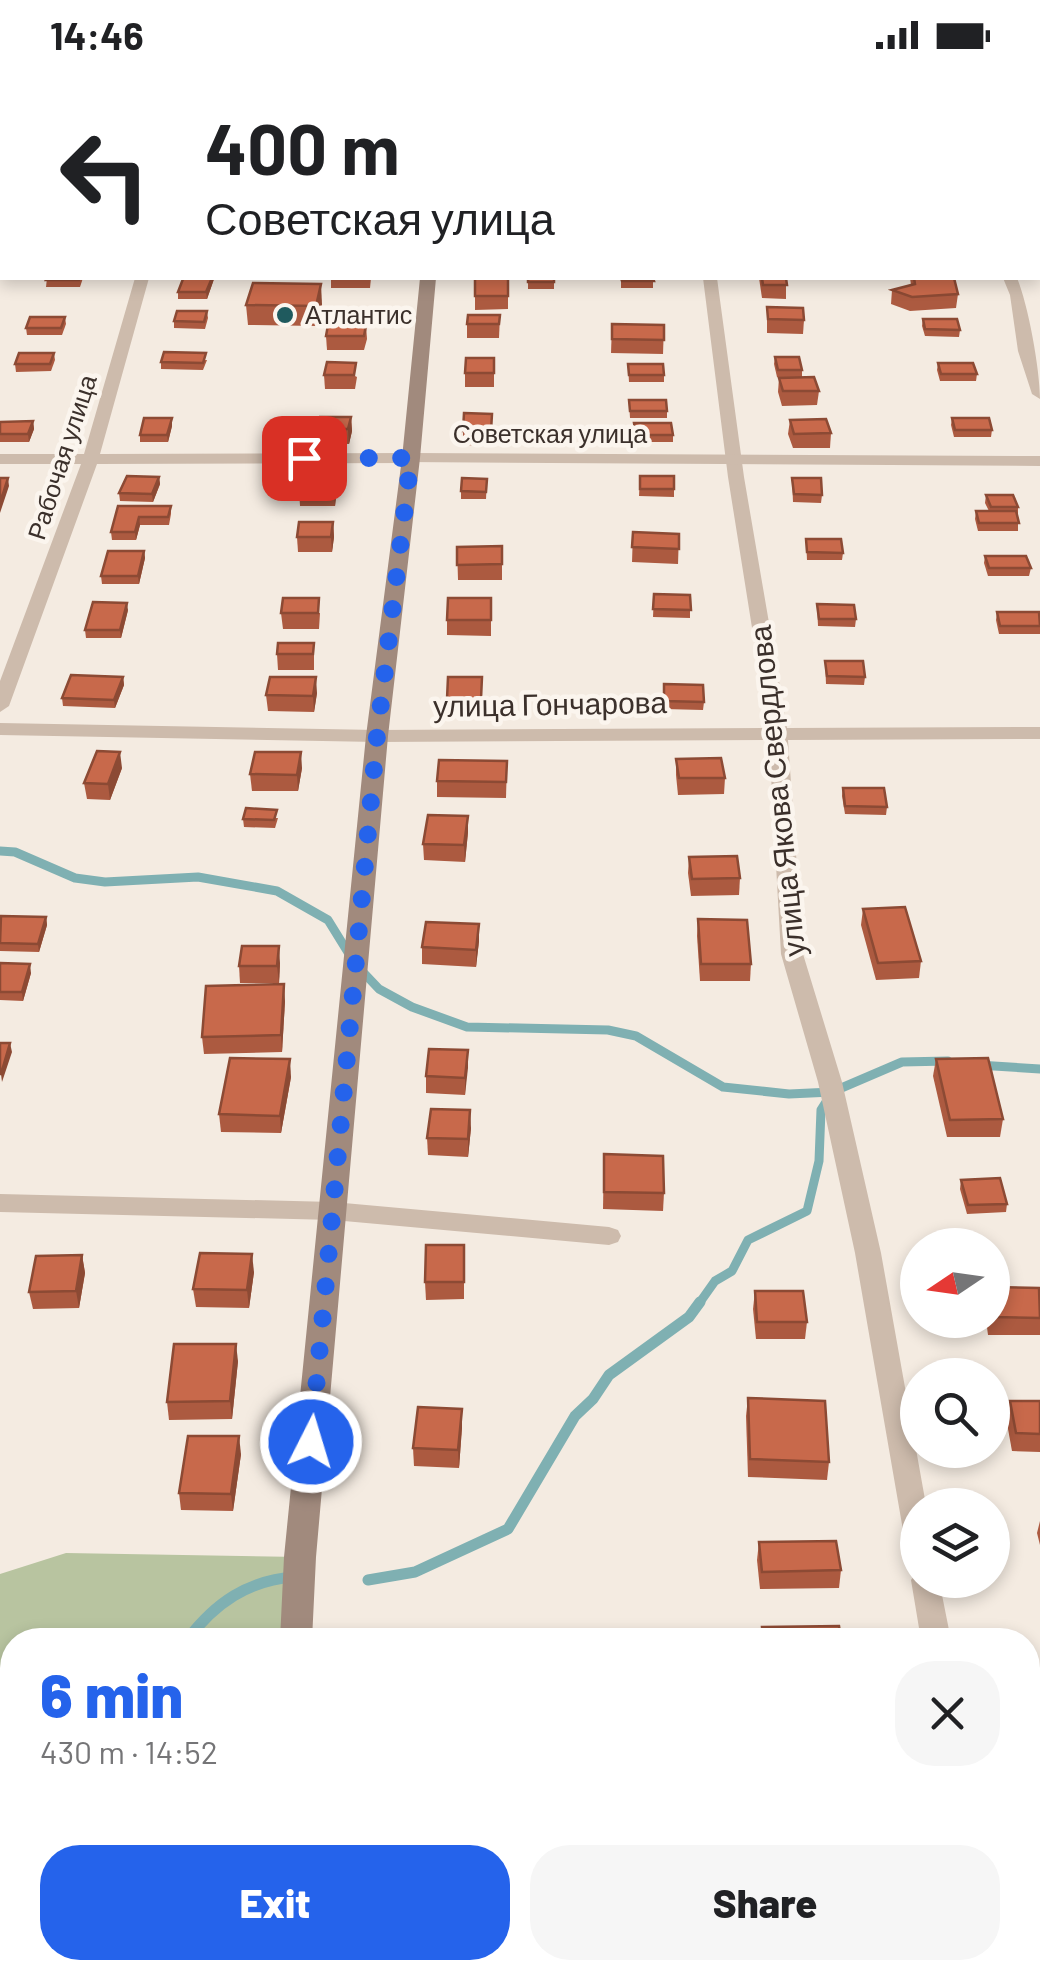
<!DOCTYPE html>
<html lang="en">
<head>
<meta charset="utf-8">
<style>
	:root { --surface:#fff; --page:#f6f6f6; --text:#202124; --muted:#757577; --accent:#2563eb }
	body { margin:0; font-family:Barlow,sans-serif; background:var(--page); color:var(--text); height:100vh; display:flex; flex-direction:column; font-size:38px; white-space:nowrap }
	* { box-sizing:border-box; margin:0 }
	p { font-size:32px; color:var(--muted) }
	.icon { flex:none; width:55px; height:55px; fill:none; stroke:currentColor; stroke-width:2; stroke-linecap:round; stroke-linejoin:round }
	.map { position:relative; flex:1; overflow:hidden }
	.drawer { position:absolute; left:0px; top:1558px; width:1040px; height:352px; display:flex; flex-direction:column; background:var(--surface); border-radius:40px 40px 0 0; box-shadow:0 5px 15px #0003 }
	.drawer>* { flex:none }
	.hud { position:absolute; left:0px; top:0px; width:1040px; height:210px; box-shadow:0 5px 15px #0003; background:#fff; color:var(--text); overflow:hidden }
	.needle { width:65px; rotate:257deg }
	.fabs { position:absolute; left:900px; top:1158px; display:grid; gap:20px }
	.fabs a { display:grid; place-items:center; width:110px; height:110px; border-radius:50%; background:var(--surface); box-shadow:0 5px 15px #0003; font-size:50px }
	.pin { position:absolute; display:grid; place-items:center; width:85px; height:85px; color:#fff; margin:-42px; border-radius:20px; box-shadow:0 5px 15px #0006 }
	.me { position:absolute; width:110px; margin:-55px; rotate:5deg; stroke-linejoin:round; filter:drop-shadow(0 0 8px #0008) }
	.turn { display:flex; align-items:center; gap:35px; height:210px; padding:0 40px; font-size:45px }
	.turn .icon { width:130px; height:130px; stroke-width:2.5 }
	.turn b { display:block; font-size:70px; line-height:85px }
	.round { display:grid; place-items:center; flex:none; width:105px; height:105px; border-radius:40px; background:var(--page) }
	.headline { display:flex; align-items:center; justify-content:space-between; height:170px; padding:0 40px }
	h1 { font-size:60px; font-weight:800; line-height:75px; color:var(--accent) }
	.cta { display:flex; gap:20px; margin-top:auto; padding:20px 40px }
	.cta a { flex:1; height:115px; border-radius:40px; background:var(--accent); color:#fff; font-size:40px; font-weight:800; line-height:115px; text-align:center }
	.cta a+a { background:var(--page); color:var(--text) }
	.status { display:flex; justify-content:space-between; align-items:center; height:70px; padding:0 50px; background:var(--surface); direction:ltr }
	.status svg { height:28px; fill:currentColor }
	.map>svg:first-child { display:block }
	.green { fill:#b8c4a0 }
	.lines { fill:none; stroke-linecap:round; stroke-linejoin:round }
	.stream-far1 { stroke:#7fb0b2; stroke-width:9 }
	.stream { stroke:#7fb0b2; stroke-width:11 }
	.minor { fill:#cdbbac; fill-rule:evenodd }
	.tertiary { fill:#cdbbac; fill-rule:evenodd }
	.secondary { fill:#a18a7d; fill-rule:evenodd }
	.wall { fill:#ac5a40 }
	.shaded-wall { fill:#8c4a34 }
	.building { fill:#c8694b; stroke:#8c4a34; stroke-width:2.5 }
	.route { stroke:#2563eb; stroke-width:18; stroke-dasharray:0 32.4 }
	.poi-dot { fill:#1f5a5e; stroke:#fbf5ee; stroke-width:4 }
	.labels { text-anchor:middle; stroke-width:9; stroke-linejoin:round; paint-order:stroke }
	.far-poi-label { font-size:25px; fill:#3b302b; stroke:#fbf5ee; text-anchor:start }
	.far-street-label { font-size:25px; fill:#3b302b; stroke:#fbf5ee }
	.street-label { font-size:30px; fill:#3b302b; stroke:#fbf5ee }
</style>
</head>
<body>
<div class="status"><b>14:46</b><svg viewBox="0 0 49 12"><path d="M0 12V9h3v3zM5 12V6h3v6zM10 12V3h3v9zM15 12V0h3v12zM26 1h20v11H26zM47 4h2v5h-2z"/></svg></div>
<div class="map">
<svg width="1040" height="1909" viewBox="0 0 1040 1909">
	<rect width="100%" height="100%" fill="#f4ebe1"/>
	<!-- green -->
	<polygon class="green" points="66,1483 300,1487 296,1570 12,1570 12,1736 0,1737 0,1504"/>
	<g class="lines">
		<!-- stream-far1 -->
		<g class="stream-far1">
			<polyline points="0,781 15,782 75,808 105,812 198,807 277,821 328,850 349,884"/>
			<polyline points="361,900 379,919 412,937 467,957 608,960 636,966 723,1017 789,1024 832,1022 902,992 948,991"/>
			<polyline points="978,995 1040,999"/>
			<polyline points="698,1235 715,1211 732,1201 748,1170 807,1141 819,1091 821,1040 828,1029"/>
		</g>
		<!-- stream -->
		<g class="stream">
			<polyline points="368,1510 415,1502 508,1459 575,1346 593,1329 609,1305 689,1247 700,1232"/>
			<path d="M 187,1570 C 215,1533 248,1510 295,1507"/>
			<polyline points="0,1752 12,1742"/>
		</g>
		<!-- minor -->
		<g class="minor">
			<rect x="677" y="0" width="12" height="2"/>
			<polygon points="922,0 934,0 935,2 923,2"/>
			<rect x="1038" y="37" width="2" height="8"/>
			<rect x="0" y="186" width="2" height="8"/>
			<rect x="1038" y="189" width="2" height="8"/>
			<polygon points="135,208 149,208 100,384 411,383 419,388 411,393 97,394 9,636 0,642 0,611 81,394 0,394 0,384 84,384"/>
			<polygon points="703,208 717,208 744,407 787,658 1040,657 1040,669 788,670 803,884 842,1012 881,1183 926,1435 918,1435 918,1477 908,1474 904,1466 855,1183 818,1012 781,884 769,670 377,672 0,665 0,653 377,660 768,658 728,407"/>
			<path d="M 1003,208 L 1017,208 C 1028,234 1040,299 1040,329 L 1032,324 L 1018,281 L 1010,225 Z"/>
			<polygon points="0,1124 333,1132 609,1157 618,1160 621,1166 618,1172 609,1175 333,1150 0,1142"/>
			<polygon points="918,1501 918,1510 939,1510 951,1570 921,1570 911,1510"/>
			<polygon points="976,1898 1009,1898 1012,1909 978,1909"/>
		</g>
		<!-- tertiary -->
		<g class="tertiary">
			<rect x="0" y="34" width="2" height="8"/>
			<polygon points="411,383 1040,386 1040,396 405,392 402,388"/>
		</g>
		<!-- secondary -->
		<g class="secondary">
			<polygon points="436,0 450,0 450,2 437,2"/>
			<polygon points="420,208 436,208 420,388 388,666 316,1487 312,1570 280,1570 284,1487 366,666 402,388"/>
			<polygon points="264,1898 300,1898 299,1909 263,1909"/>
		</g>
	</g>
	<!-- wall -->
	<g class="wall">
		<rect x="1038" y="143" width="2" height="31"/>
		<polygon points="47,208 83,208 80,217 46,217"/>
		<polygon points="331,208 371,208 370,218 331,218"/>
		<polygon points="475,208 508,208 508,239 475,240"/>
		<rect x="528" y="208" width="26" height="11"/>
		<rect x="621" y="208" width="32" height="10"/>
		<polygon points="759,208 786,208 786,229 762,228"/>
		<polygon points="910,208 954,208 958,224 956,238 910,241 891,234 892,220 911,215"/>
		<polygon points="189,209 214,209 207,229 178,229 178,222"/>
		<polygon points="322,234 317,256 248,255 246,235"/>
		<polygon points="767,237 804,250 803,264 767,263"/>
		<polygon points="207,241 208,248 205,259 174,258 174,251"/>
		<polygon points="500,245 499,268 467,268 467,254"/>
		<polygon points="65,247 66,254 62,265 27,265 26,258"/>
		<polygon points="923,249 960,260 959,267 925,266 922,256"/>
		<polygon points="612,254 664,255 663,284 611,283"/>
		<polygon points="366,255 367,269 364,280 327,280 326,266"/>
		<polygon points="54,283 55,290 51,301 16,302 15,294"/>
		<polygon points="775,287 802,300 802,307 777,307 774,294"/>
		<polygon points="494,288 494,317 465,317 465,303"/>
		<polygon points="207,290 203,300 161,299 161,292"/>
		<polygon points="327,292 357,307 355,319 325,319 324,305"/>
		<polygon points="938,293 977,304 976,311 940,311 937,300"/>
		<polygon points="628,294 664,305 664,312 629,312"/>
		<polygon points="779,308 819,321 817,335 782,336 778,322"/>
		<polygon points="629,330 667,341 667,348 630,348"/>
		<polygon points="351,347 352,361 349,374 318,373 318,359"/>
		<polygon points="172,348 172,356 168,372 140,372 140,365"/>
		<polygon points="952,348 992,360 991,367 954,367 951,355"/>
		<polygon points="790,350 831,363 830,378 793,378 788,364"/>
		<polygon points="33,351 34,359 29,372 0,372 0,352"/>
		<polygon points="634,353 673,365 673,372 635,372"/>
		<polygon points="492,358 491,376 463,375 463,361"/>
		<polygon points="640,406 674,406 674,427 639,426"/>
		<polygon points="159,407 160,414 153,432 120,431 119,423"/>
		<polygon points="792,408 822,425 821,433 793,432"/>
		<polygon points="487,409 486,429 461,429 461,421"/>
		<polygon points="337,416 335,436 300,436 299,421"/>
		<polygon points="986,425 1018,437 1018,461 978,461 975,449 976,441 989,441 985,433"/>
		<polygon points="118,436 171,436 171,444 169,455 140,455 136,470 112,470 111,462"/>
		<polygon points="333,452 334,467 332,482 298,482 297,467"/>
		<polygon points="633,462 679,464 678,494 632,492"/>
		<polygon points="806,469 843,483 842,490 807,490"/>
		<polygon points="502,476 502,510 458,510 457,477"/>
		<polygon points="144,481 145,488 139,514 102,514 101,506"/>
		<polygon points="985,486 1031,498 1029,506 988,506 984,493"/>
		<polygon points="654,524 690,525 690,548 653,547"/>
		<polygon points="491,528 491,566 447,565 447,550"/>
		<polygon points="817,534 856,549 855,557 818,556"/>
		<polygon points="128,540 121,568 86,568 85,560"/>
		<polygon points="997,542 1040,544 1040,564 999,564 996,550"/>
		<polygon points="281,543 320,543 319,559 283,559"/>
		<polygon points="314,573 314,600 278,600 277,584"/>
		<polygon points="825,591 865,607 864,615 826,614"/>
		<polygon points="123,607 124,615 115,638 63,636 62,628"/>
		<polygon points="482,607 481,645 448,645 447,629"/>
		<polygon points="664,614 704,632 703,640 664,639"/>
		<polygon points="317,623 314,642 268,641 266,625"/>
		<polygon points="676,689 725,708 724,724 678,725 676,705"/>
		<polygon points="507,691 506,728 437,727 437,711"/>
		<polygon points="122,698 110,730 87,729 84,713"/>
		<polygon points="302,698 298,721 252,721 250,704"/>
		<polygon points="843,718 887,737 886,745 845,744 842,726"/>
		<polygon points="468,746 468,762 465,792 424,790 423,774"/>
		<polygon points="278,748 275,758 244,757 243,749"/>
		<polygon points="689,787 740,808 739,825 691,826 688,803"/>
		<polygon points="863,839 921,891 919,908 876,910 861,855"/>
		<polygon points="46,847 47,855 39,882 0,881 0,850"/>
		<polygon points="698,849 751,894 750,911 700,911 697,866"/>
		<polygon points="479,854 479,871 476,897 422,894 422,877"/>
		<polygon points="0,893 31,903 23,931 0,930"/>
		<polygon points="280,893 279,913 240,913 239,896"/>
		<polygon points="285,931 282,982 204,984 202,967"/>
		<polygon points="468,980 465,1025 426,1023 426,1006"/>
		<polygon points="936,989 1003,1049 1000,1067 947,1067 933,1006"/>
		<polygon points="291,1007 281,1063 221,1062 219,1044"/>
		<polygon points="471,1058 468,1087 428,1085 427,1068"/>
		<polygon points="604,1084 664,1123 663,1141 603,1139"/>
		<polygon points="961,1110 1007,1134 1006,1142 967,1144 960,1119"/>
		<polygon points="464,1175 464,1229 426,1230 425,1212"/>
		<polygon points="82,1185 85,1203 79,1238 33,1239 29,1222"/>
		<polygon points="254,1202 249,1238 196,1237 193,1219"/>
		<polygon points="992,1217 1040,1224 1040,1265 988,1265 986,1250 992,1250"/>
		<polygon points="755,1221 807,1252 805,1269 756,1269 753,1239"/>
		<polygon points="238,1291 232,1349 169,1350 167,1332"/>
		<polygon points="748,1328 829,1392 827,1410 748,1407 746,1346"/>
		<polygon points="1010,1331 1040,1331 1040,1382 1012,1381 1006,1348"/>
		<polygon points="462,1339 462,1357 459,1398 414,1396 413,1378"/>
		<polygon points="241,1384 233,1441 181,1440 179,1423"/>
		<polygon points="1040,1451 1040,1475 1037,1463"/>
		<polygon points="759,1472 841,1500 839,1518 760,1519 757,1490"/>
	</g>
	<!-- shaded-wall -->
	<g class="shaded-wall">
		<polygon points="212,208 214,208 214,209 207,229 206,222"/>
		<polygon points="321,214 322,234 317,256 316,236"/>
		<polygon points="351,347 352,361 349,374 348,359"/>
		<polygon points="172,348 172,356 168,372 167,365"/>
		<polygon points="33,351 34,359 29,372 28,364"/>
		<polygon points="336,401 337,416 335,436 334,421"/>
		<polygon points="159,407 160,414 153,432 152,424"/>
		<polygon points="8,408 9,416 0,443 0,433"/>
		<polygon points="139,447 140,455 136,470 135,462"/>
		<polygon points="333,452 334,467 332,482 331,467"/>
		<polygon points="144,481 145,488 139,514 138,506"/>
		<polygon points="127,533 128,540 121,568 120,560"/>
		<polygon points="123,607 124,615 115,638 114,630"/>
		<polygon points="316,607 317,623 314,642 313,626"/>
		<polygon points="120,682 122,698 110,730 108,714"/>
		<polygon points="301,682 302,698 298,721 297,705"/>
		<polygon points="468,746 468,762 465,792 464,775"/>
		<polygon points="46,847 47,855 39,882 38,874"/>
		<polygon points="479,854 479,871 476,897 476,880"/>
		<polygon points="279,876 280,893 279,913 277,896"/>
		<polygon points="30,894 31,903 23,931 22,922"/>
		<polygon points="284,914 285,931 282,982 281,965"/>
		<polygon points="10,973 12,982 2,1012 1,1004"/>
		<polygon points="468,980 468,998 465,1025 465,1008"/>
		<polygon points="290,989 291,1007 281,1063 280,1046"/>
		<polygon points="470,1040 471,1058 468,1087 468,1069"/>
		<polygon points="252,1184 254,1202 249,1238 247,1220"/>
		<polygon points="82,1185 85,1203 79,1238 76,1221"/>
		<polygon points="236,1274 238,1291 232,1349 230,1331"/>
		<polygon points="462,1339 462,1357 459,1398 458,1380"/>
		<polygon points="239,1366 241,1384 233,1441 231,1424"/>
	</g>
	<!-- building -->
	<g class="building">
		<polygon points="2,0 27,0 26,2 2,2 2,7 0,7"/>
		<polygon points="1038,76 1040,78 1040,91 1038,91"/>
		<rect x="1038" y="111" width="2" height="14"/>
		<rect x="1038" y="143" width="2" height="18"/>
		<polygon points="47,208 80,208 79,210 46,210"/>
		<polygon points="190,208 212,208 206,222 178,222 183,209"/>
		<rect x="475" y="208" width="33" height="18"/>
		<rect x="528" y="208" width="26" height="4"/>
		<polygon points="621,208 653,208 654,211 622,211"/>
		<polygon points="762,208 786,208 787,215 763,215"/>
		<polygon points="914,208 954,208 958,224 912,227 892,220 915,214"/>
		<polygon points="253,213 321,214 316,236 246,235"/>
		<polygon points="767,237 803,238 804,250 768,249"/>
		<polygon points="177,241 207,241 204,252 174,251"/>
		<polygon points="468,245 500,245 499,254 467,254"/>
		<polygon points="30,247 65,247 61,258 26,258"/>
		<polygon points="923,249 957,249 960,260 925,259"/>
		<polygon points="612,254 664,255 664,270 612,269"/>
		<polygon points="328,255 366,255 364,266 326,266"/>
		<polygon points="164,282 206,283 203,293 161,292"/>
		<polygon points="19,283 54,283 50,294 15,294"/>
		<polygon points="775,287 799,287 802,300 778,300"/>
		<polygon points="466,288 494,288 494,303 465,303"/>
		<polygon points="327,292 356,293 354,305 324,305"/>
		<polygon points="938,293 973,293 977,304 941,304"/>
		<polygon points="628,294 663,294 664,305 629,305"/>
		<polygon points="814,307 819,321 783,321 779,308"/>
		<polygon points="629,330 666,330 667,341 630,341"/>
		<polygon points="464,343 492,344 491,361 463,361"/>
		<polygon points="320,347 351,347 348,359 318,359"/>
		<polygon points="144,348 172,348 167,365 140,365"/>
		<polygon points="952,348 989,348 992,360 955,360"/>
		<polygon points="826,349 831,363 794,364 790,350"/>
		<polygon points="33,351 28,364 0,364 0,352"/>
		<polygon points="634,353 671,353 673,365 636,365"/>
		<polygon points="302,401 336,401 334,421 299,421"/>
		<polygon points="127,406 159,407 152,424 119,423"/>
		<rect x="640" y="406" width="34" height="13"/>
		<polygon points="0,408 8,408 0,433"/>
		<polygon points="462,408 487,409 486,422 461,421"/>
		<polygon points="792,408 821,408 822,425 794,424"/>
		<polygon points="986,425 1013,425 1018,437 991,437"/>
		<polygon points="118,436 171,436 168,447 139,447 135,462 111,462"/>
		<polygon points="976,441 1016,441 1019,453 979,453"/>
		<polygon points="299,452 333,452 331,467 297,467"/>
		<polygon points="633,462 679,464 679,479 632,477"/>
		<polygon points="806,469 841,469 843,483 807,482"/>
		<polygon points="502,476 502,494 457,495 457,477"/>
		<polygon points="108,481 144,481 138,506 101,506"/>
		<polygon points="985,486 1026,486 1031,498 989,498"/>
		<polygon points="654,524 690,525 691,540 653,539"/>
		<polygon points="283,528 319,528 318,543 281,543"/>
		<polygon points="448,528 491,528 491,550 447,550"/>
		<polygon points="93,532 127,533 120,560 85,560"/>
		<polygon points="817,534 854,535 856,549 819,549"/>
		<polygon points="997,542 1039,542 1040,556 1000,556"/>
		<polygon points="278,573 314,573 313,584 277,584"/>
		<polygon points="825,591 863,591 865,607 827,606"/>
		<polygon points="71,605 123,607 114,630 62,628"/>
		<polygon points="270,607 316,607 313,626 266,625"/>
		<polygon points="448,607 482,607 481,629 447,629"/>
		<polygon points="664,614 703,615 704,632 664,631"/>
		<polygon points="97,681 120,682 108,714 84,713"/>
		<polygon points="255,682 301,682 297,705 250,704"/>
		<polygon points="721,688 725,708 679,708 676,689"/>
		<polygon points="439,690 507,691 506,712 437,711"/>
		<polygon points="843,718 884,718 887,737 845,736"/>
		<polygon points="246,738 277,740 274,750 243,749"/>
		<polygon points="428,745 468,746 464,775 423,774"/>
		<polygon points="737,786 740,808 692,809 689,787"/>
		<polygon points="905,837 921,891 878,893 863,839"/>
		<polygon points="1,846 46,847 38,874 0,873"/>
		<polygon points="698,849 747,850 751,894 701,894"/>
		<polygon points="426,852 479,854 476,880 422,877"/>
		<polygon points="242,876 279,876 277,896 239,896"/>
		<polygon points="0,893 30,894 22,922 0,922"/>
		<polygon points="284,914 281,965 202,967 206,916"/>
		<polygon points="0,973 10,973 1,1004 0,1004"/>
		<polygon points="429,979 468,980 465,1008 426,1006"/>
		<polygon points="230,988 290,989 280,1046 219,1044"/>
		<polygon points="988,988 1003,1049 950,1050 936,989"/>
		<polygon points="431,1039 470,1040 468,1069 427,1068"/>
		<polygon points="604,1084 663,1086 664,1123 604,1122"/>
		<polygon points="1000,1108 1007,1134 968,1135 961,1110"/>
		<polygon points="426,1175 464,1175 464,1212 425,1212"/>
		<polygon points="200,1183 252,1184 247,1220 193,1219"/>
		<polygon points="82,1185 76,1221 29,1222 36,1186"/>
		<polygon points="992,1217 1039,1218 1040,1248 992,1247"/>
		<polygon points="755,1221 803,1221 807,1252 757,1252"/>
		<polygon points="174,1274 236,1274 230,1331 167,1332"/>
		<polygon points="748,1328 825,1331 829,1392 750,1389"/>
		<polygon points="1010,1331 1040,1331 1040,1364 1016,1363"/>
		<polygon points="418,1337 462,1339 458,1380 413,1378"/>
		<polygon points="188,1366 239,1366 231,1424 179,1423"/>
		<polygon points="836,1471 841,1500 762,1502 759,1472"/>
		<polygon points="839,1556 841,1570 763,1570 762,1557"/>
	</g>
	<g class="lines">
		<!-- route -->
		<polyline class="route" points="304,388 411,388 377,666 311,1372"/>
	</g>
	<!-- markers -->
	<circle class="poi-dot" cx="285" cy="245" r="10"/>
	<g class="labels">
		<!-- far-poi labels -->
		<g class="far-poi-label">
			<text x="305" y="254">Атлантис</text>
		</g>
		<!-- far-street labels -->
		<g class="far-street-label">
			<text x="550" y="373">Советская улица</text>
			<text transform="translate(62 387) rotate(-72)" y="9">Рабочая улица</text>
		</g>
		<!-- street labels -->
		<g class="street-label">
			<text transform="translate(550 635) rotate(-1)" y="10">улица Гончарова</text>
			<text transform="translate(778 721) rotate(-96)" y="10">улица Якова Свердлова</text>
		</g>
	</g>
</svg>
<div class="fabs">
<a><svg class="needle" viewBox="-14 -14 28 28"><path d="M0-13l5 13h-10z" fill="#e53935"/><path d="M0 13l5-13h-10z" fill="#757577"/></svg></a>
<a><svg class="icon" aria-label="search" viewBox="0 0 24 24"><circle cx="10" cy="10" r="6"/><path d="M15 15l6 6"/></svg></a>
<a><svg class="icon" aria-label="layers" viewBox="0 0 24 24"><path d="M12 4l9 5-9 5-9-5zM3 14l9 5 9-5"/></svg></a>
</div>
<div class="pin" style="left:304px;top:388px;background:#d93025"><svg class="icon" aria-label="arrive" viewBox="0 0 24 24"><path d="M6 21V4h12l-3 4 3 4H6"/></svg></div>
<svg class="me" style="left:311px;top:1372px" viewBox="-20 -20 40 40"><circle r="17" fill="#2563eb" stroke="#fff" stroke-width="3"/><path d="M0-11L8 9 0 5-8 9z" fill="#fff"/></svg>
<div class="hud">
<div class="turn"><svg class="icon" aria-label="left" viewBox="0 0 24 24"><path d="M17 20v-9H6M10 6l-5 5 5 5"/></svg><div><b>400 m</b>Советская улица</div></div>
</div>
<section class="drawer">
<div class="headline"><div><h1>6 min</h1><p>430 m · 14:52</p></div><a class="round"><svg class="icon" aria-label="close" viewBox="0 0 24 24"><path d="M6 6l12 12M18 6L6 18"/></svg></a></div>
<div class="cta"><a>Exit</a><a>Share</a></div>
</section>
</div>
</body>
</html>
